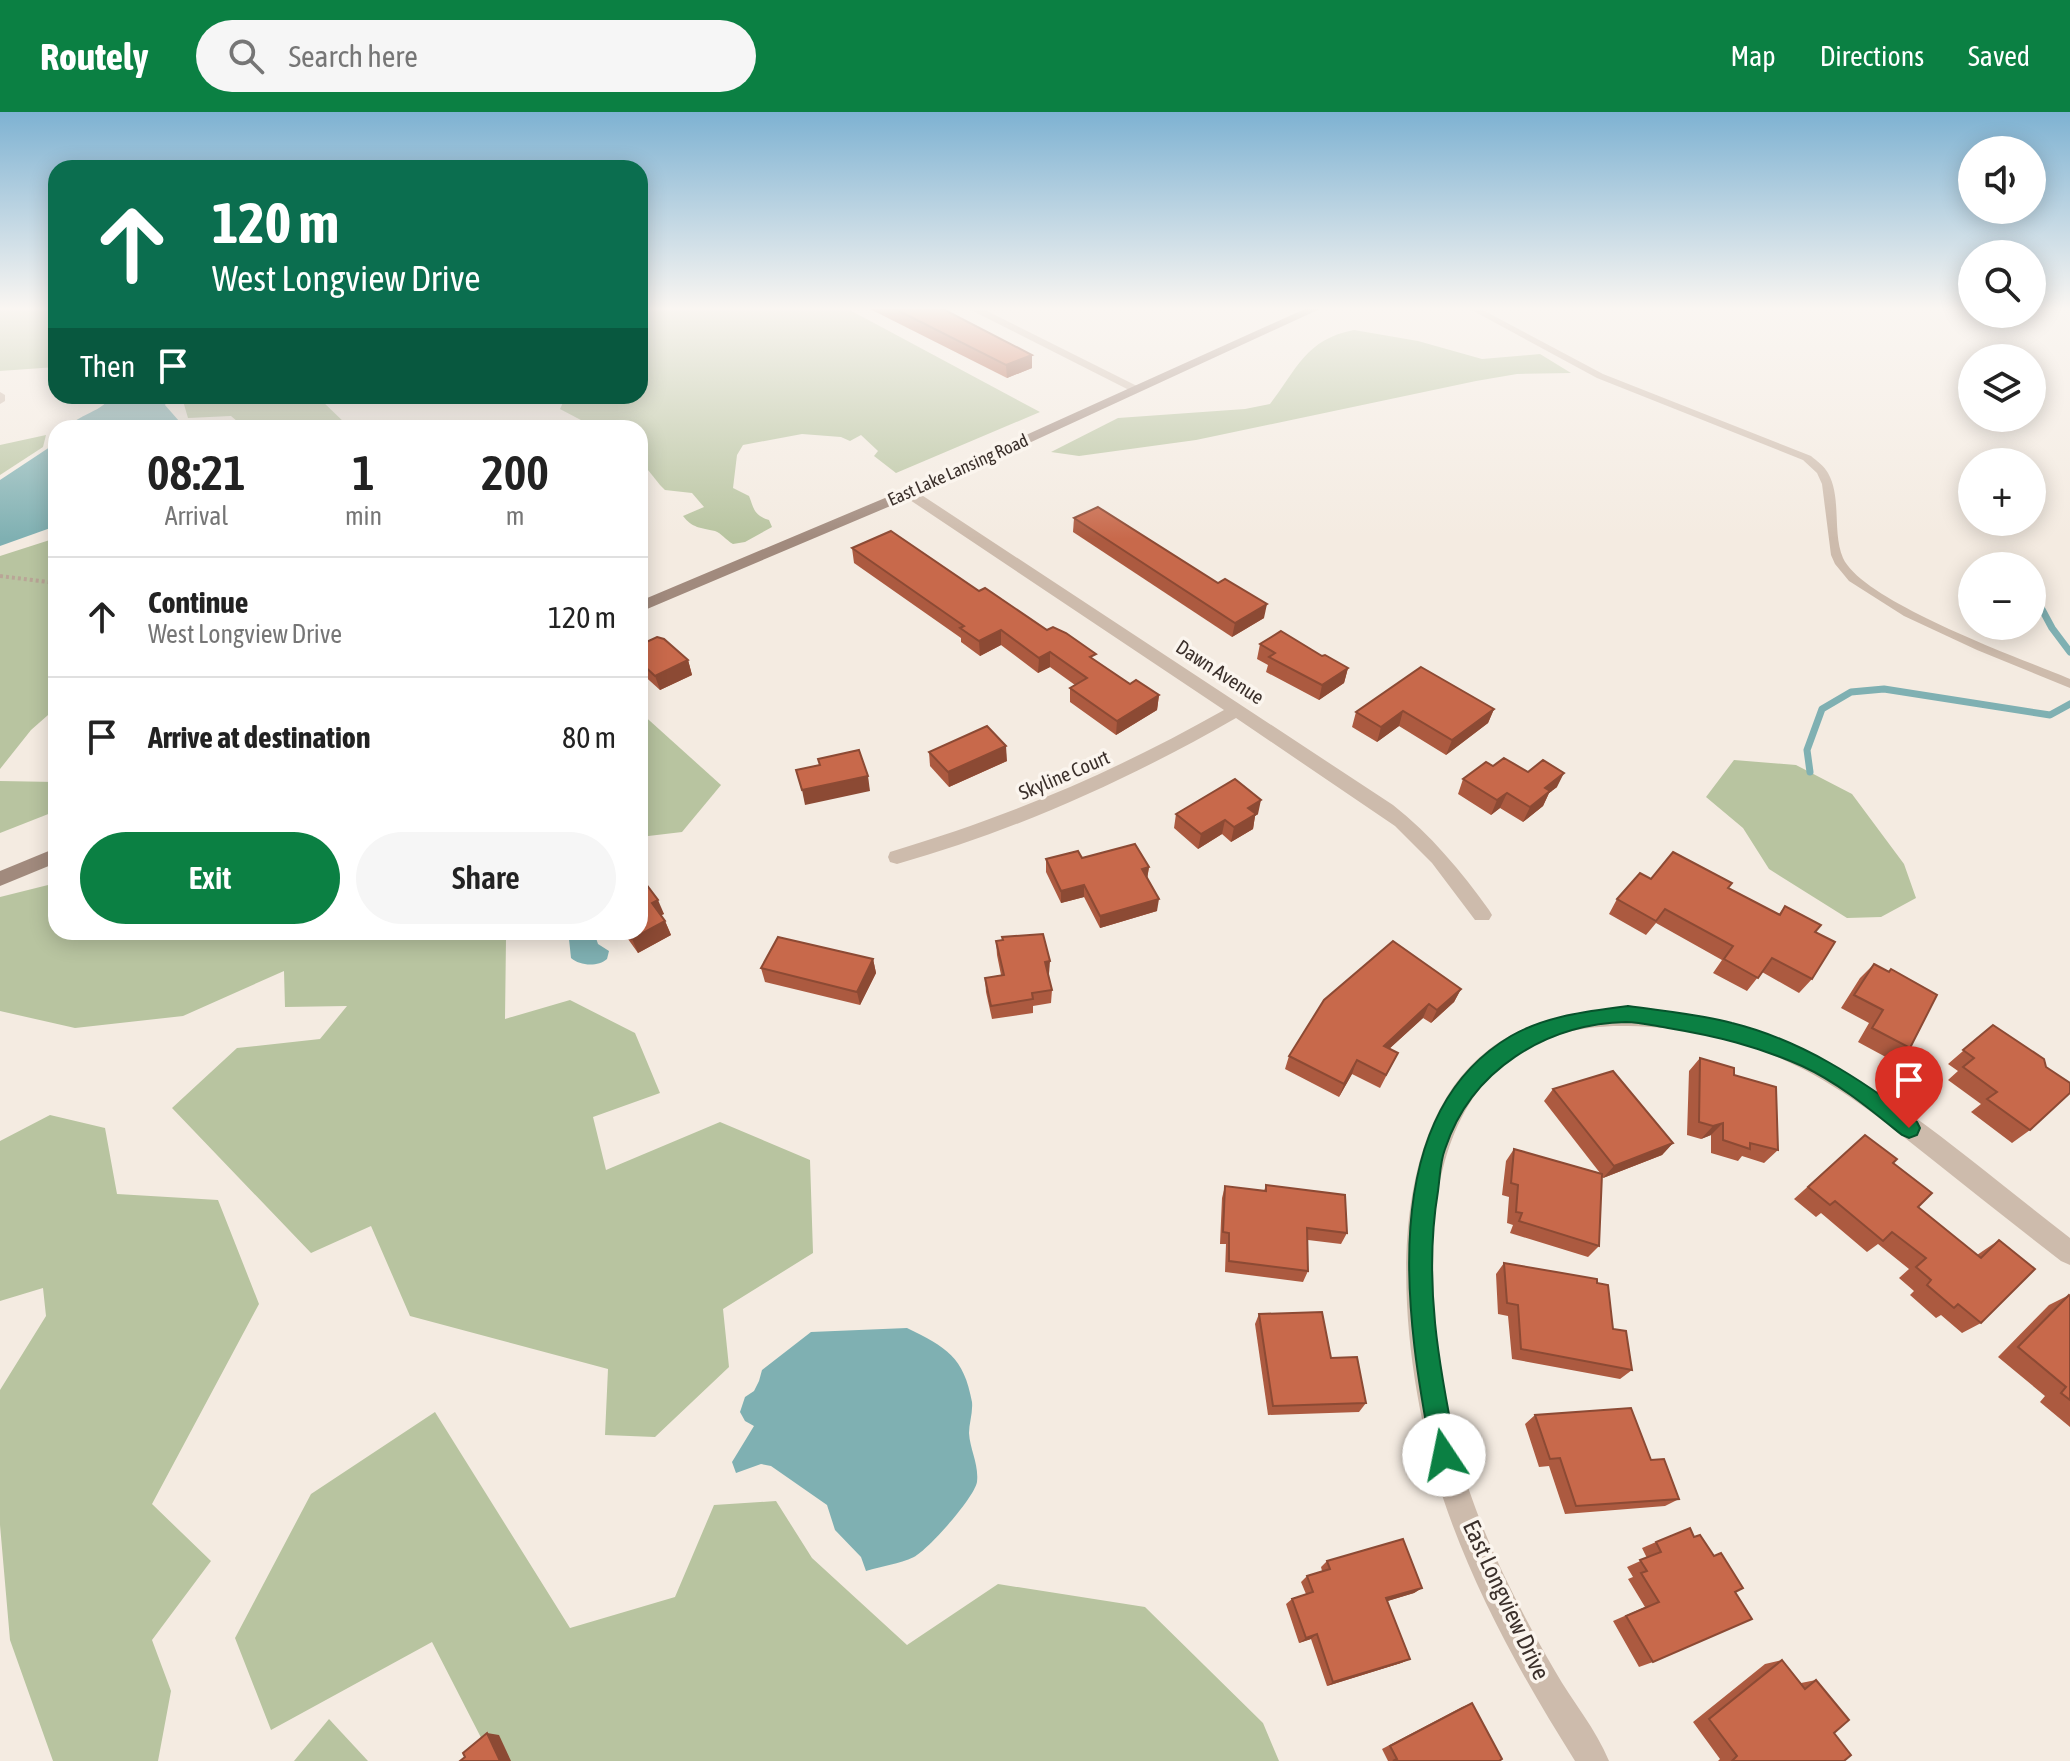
<!DOCTYPE html>
<html lang="en">
<head>
<meta charset="utf-8">
<style>
	:root { --surface:#fff; --page:#f6f6f6; --text:#222; --muted:#767676; --line:#e0e0e0; --accent:#0b8043 }
	body { margin:0; font-family:"Asap Condensed",sans-serif; background:var(--page); color:var(--text); height:100vh; display:flex; flex-direction:column; font-size:30px; white-space:nowrap }
	* { box-sizing:border-box; margin:0 }
	p { font-size:26px; color:var(--muted) }
	.icon { flex:none; width:44px; height:44px; fill:none; stroke:currentColor; stroke-width:2; stroke-linecap:round; stroke-linejoin:round }
	.map { position:relative; flex:1; overflow:hidden }
	.details { position:absolute; left:48px; top:308px; width:600px; height:520px; display:flex; flex-direction:column; background:var(--surface); border-radius:24px; box-shadow:0 4px 20px #0003 }
	.details>* { flex:none }
	.banner { position:absolute; left:48px; top:48px; width:600px; height:244px; border-radius:24px; box-shadow:0 4px 20px #0003; background:#0b6e4f; color:#fff; overflow:hidden }
	.fabs { position:absolute; left:1958px; top:24px; display:grid; gap:16px }
	.fabs a { display:grid; place-items:center; width:88px; height:88px; border-radius:50%; background:var(--surface); box-shadow:0 4px 20px #0003; font-size:40px }
	.pin { position:absolute; display:grid; place-items:center; width:68px; height:68px; color:#fff; margin:-82px -34px; border-radius:50% 50% 50% 0; rotate:-45deg; box-shadow:0 0 8px #0007 }
	.pin .icon { rotate:45deg }
	.me { position:absolute; width:88px; margin:-44px; rotate:349deg; stroke-linejoin:round; filter:drop-shadow(0 0 6px #0008) }
	.turn { display:flex; align-items:center; gap:28px; height:168px; padding:0 32px; font-size:36px }
	.turn .icon { width:104px; height:104px; stroke-width:2.5 }
	.turn b { display:block; font-size:56px; line-height:68px }
	.then { display:flex; align-items:center; height:76px; padding:0 32px; background:#0003; gap:16px; font-size:30px }
	.eta { display:flex; justify-content:space-evenly; align-items:center; height:136px; text-align:center }
	.eta b { font-size:48px; font-weight:600; line-height:56px }
	.button { display:flex; gap:16px; margin-top:auto; padding:16px 32px }
	.button a { flex:1; height:92px; border-radius:48px; background:var(--accent); color:#fff; font-size:32px; font-weight:600; line-height:92px; text-align:center }
	.button a+a { background:var(--page); color:var(--text) }
	ul { padding:0; list-style:none }
	li { display:flex; align-items:center; gap:24px; height:120px; padding:0 32px; border-top:2px solid var(--line) }
	li div { flex:1 }
	li b { display:block; font-size:30px }
	li em { font-style:normal }
	header { display:flex; align-items:center; gap:48px; box-sizing:border-box; height:112px; padding:0 40px; background:var(--accent); color:#fff }
	header strong { font-size:38px }
	nav { display:flex; gap:44px; margin-inline-start:auto; font-size:28px }
	.search { width:560px; height:72px; background:var(--page); display:flex; align-items:center; gap:20px; box-sizing:border-box; padding:0 28px; border-radius:44px; color:var(--muted); font-size:30px }
	.map>svg:first-child { display:block }
	.green { fill:#b8c4a0 }
	.water { fill:#7fb0b2 }
	.lines { fill:none; stroke-linecap:round; stroke-linejoin:round }
	.stream { stroke:#7fb0b2; stroke-width:7 }
	.path { stroke:#b9a596; stroke-width:4; stroke-dasharray:3 3; stroke-linecap:butt }
	.lane { fill:#cdbbac; fill-rule:evenodd }
	.street { fill:#cdbbac; fill-rule:evenodd }
	.secondary { fill:#a18a7d; fill-rule:evenodd }
	.wall { fill:#ac5a40 }
	.shaded-wall { fill:#8c4a34 }
	.building { fill:#c8694b; stroke:#8c4a34; stroke-width:2 }
	.route { fill:#0b8043; stroke:#07532c; stroke-width:2 }
	.labels { text-anchor:middle; stroke-width:7; stroke-linejoin:round; paint-order:stroke }
	.far-street-label { font-size:18px; fill:#3b302b; stroke:#fbf5ee }
	.street-label { font-size:20px; fill:#3b302b; stroke:#fbf5ee }
	.near-street-label { font-size:24px; fill:#3b302b; stroke:#fbf5ee }
</style>
</head>
<body>
<header>
<strong>Routely</strong>
<div class="search"><svg class="icon" aria-label="search" viewBox="0 0 24 24"><circle cx="10" cy="10" r="6"/><path d="M15 15l6 6"/></svg>Search here</div>
<nav><a>Map</a><a>Directions</a><a>Saved</a></nav>
</header>
<div class="map">
<svg width="2070" height="1649" viewBox="0 0 2070 1649">
	<rect width="100%" height="100%" fill="#f4ebe1"/>
	<!-- green -->
	<g class="green">
		<polygon points="4,196 56,196 56,255 0,259 0,198"/>
		<path d="M 640,196 L 846,196 L 1040,300 L 896,361 L 874,344 L 878,339 L 861,323 L 850,329 L 841,325 L 802,322 L 743,333 L 737,343 L 733,376 L 749,384 C 754,396 753,403 769,408 L 772,415 L 745,430 L 733,432 C 726,428 721,421 715,419 C 701,416 692,416 683,404 L 704,395 L 692,381 L 665,378 L 660,373 L 640,348 L 640,316 L 596,316 L 560,297 L 566,284 L 640,284 Z"/>
		<path d="M 1354,218 L 1418,229 L 1482,247 L 1540,242 L 1571,261 L 1517,262 L 1476,269 L 1196,328 L 1079,344 L 1051,340 L 1118,306 L 1245,297 L 1270,292 C 1297,257 1306,227 1354,218 Z"/>
		<polygon points="202,284 317,284 350,316 245,316 231,304 188,306 183,289"/>
		<polygon points="46,323 43,335 0,363 0,333"/>
		<polygon points="56,426 56,596 31,618 0,657 0,444"/>
		<polygon points="640,600 721,673 682,720 640,725"/>
		<polygon points="1734,648 1796,653 1852,682 1904,752 1916,786 1881,805 1847,806 1769,757 1743,716 1706,685"/>
		<polygon points="0,669 56,670 56,699 0,721"/>
		<polygon points="56,771 56,820 516,820 506,827 505,907 570,888 635,921 660,981 593,1005 606,1058 720,1010 810,1048 813,1141 723,1197 729,1255 655,1325 605,1323 608,1257 410,1204 371,1114 311,1141 172,996 237,936 320,927 347,894 285,895 284,859 183,904 75,916 0,899 0,785"/>
		<polygon points="50,1003 105,1016 117,1082 218,1088 259,1192 152,1392 211,1449 152,1528 171,1579 158,1649 53,1649 10,1528 0,1413 0,1278 46,1204 43,1176 0,1189 0,1029"/>
		<polygon points="435,1300 570,1516 675,1485 714,1393 776,1389 812,1446 907,1533 998,1472 1145,1495 1263,1611 1279,1649 493,1649 432,1530 271,1618 235,1526 311,1382"/>
		<polygon points="329,1607 368,1649 294,1649"/>
	</g>
	<!-- water -->
	<g class="water">
		<path d="M 148,284 L 170,284 L 165,293 L 179,309 L 216,311 L 233,316 L 66,316 C 78,304 101,298 106,290 L 136,289 Z"/>
		<polygon points="56,331 56,414 0,434 0,368"/>
		<path d="M 577,820 L 594,820 L 598,832 L 609,839 L 607,847 C 598,855 580,854 571,846 L 569,827 Z"/>
		<path d="M 907,1216 C 946,1235 964,1245 972,1290 C 973,1301 969,1311 969,1321 C 970,1338 979,1352 977,1370 C 974,1386 929,1437 914,1445 C 899,1452 882,1454 866,1459 L 861,1445 L 835,1418 L 827,1393 L 771,1354 L 761,1352 L 736,1361 L 732,1350 L 754,1314 L 745,1309 L 740,1300 L 745,1285 L 754,1279 L 759,1269 L 762,1258 L 811,1220 Z"/>
	</g>
	<g class="lines">
		<!-- stream -->
		<g class="stream">
			<polyline points="2032,479 2052,516 2070,540"/>
			<polyline points="1810,660 1807,638 1822,597 1851,580 1884,577 2050,603 2070,592"/>
		</g>
		<!-- path -->
		<polyline class="path" points="0,464 56,471"/>
		<!-- lane -->
		<g class="lane">
			<path d="M 1468,196 L 1479,196 L 1603,262 L 1811,344 C 1817,349 1824,354 1828,361 C 1842,386 1832,420 1843,446 C 1863,490 2022,547 2070,567 L 2070,576 L 1977,538 L 1904,504 L 1849,469 L 1835,452 L 1831,443 L 1822,372 L 1817,361 L 1803,348 L 1597,266 Z"/>
			<polygon points="0,280 5,283 5,289 0,292"/>
		</g>
		<!-- street -->
		<g class="street">
			<polygon points="967,196 981,196 1143,277 1133,280"/>
			<path d="M 904,378 L 914,378 L 1393,693 C 1431,723 1461,759 1489,798 L 1492,803 L 1489,808 L 1475,808 L 1432,751 L 1395,714 L 1236,606 C 1128,668 1017,718 897,752 L 890,750 L 888,745 L 890,740 C 1013,703 1112,661 1224,598 L 904,384 Z"/>
			<path d="M 1617,896 C 1814,901 1923,1013 2070,1126 L 2070,1153 L 2061,1149 C 2017,1115 1973,1080 1929,1045 C 1884,1009 1838,972 1784,948 C 1735,925 1682,915 1628,914 C 1397,908 1415,1188 1458,1342 C 1479,1419 1515,1490 1555,1559 C 1572,1589 1596,1617 1609,1649 L 1575,1649 C 1522,1565 1473,1477 1442,1383 C 1401,1257 1369,1013 1501,929 C 1536,907 1576,900 1617,896 Z"/>
		</g>
		<!-- secondary -->
		<g class="secondary">
			<polygon points="1307,196 1322,196 914,384 640,500 640,489 904,378"/>
			<polygon points="56,736 56,751 0,774 0,759"/>
		</g>
	</g>
	<!-- wall -->
	<g class="wall">
		<polygon points="868,196 941,196 1032,243 1032,256 1007,266"/>
		<polygon points="1074,406 1264,506 1232,525 1073,420"/>
		<polygon points="852,436 979,479 1047,518 1130,572 1159,583 1157,598 1116,623 1070,590 1070,576 1075,573 1050,555 1038,561 1001,533 980,544 961,530 961,526 854,451"/>
		<polygon points="1260,532 1322,544 1348,556 1344,571 1319,588 1266,560 1268,553 1257,547"/>
		<polygon points="640,533 688,548 692,563 660,578 640,560"/>
		<polygon points="1494,597 1488,611 1446,643 1399,614 1377,630 1352,615 1356,600"/>
		<polygon points="929,640 1007,649 949,675 930,654"/>
		<polygon points="1493,654 1528,660 1557,675 1549,681 1543,694 1523,710 1500,696 1491,703 1458,682 1463,667"/>
		<polygon points="1176,702 1258,702 1255,704 1253,717 1231,730 1222,722 1198,737 1174,716"/>
		<polygon points="1082,746 1149,755 1147,767 1157,799 1100,816 1084,785 1061,791 1046,760 1046,747"/>
		<polygon points="640,764 664,802 661,803 665,809 671,823 638,841 623,820 640,820"/>
		<polygon points="1651,767 1728,776 1779,802 1785,794 1815,820 1812,867 1799,881 1762,860 1747,879 1713,861 1722,848 1656,811 1646,823 1609,802 1617,787"/>
		<polygon points="996,829 1049,862 1048,863 1052,878 1051,891 1033,894 1033,901 992,907 986,880 985,866 1001,863 997,843"/>
		<polygon points="873,847 876,861 860,893 765,870 761,856"/>
		<polygon points="1874,852 1888,859 1891,857 1910,936 1895,950 1858,930 1869,911 1841,896 1860,866"/>
		<polygon points="1461,877 1454,890 1431,911 1423,906 1389,937 1398,941 1380,976 1352,962 1339,985 1285,957 1289,944"/>
		<polygon points="1993,913 2030,1018 2012,1031 1971,1000 1981,992 1948,968 1958,959 1948,952"/>
		<polygon points="1700,946 1734,963 1778,1038 1764,1051 1742,1044 1738,1049 1711,1041 1711,1023 1701,1027 1687,1023 1689,959"/>
		<polygon points="1553,977 1673,1031 1662,1043 1603,1066 1602,1065 1599,1134 1588,1145 1510,1121 1513,1113 1507,1111 1509,1085 1502,1083 1506,1049 1514,1037 1600,1061 1544,989"/>
		<polygon points="1865,1023 1893,1051 1918,1095 1977,1143 1999,1128 1981,1211 1962,1221 1941,1203 1936,1206 1910,1183 1914,1179 1899,1166 1909,1157 1878,1132 1867,1140 1821,1101 1816,1105 1794,1087"/>
		<polygon points="1266,1073 1347,1121 1341,1132 1308,1128 1308,1159 1303,1170 1225,1160 1226,1132 1220,1132 1222,1086 1225,1074 1264,1079"/>
		<polygon points="1504,1151 1597,1171 1613,1217 1632,1258 1620,1267 1512,1247 1508,1204 1498,1202 1496,1162"/>
		<polygon points="2069,1183 2070,1184 2070,1315 2040,1290 2045,1284 1998,1245 2049,1193"/>
		<polygon points="1259,1202 1331,1246 1366,1291 1359,1300 1268,1303 1255,1212"/>
		<polygon points="1535,1303 1651,1348 1679,1387 1665,1394 1565,1402 1549,1354 1539,1355 1525,1312"/>
		<polygon points="1694,1425 1735,1480 1653,1550 1639,1555 1613,1509 1645,1495 1628,1467 1633,1465 1627,1455 1647,1446 1642,1436 1656,1430"/>
		<polygon points="1327,1449 1422,1476 1414,1481 1387,1489 1410,1547 1401,1551 1327,1574 1311,1527 1299,1531 1286,1492 1292,1487 1306,1482 1301,1470 1307,1464 1322,1459 1321,1455"/>
		<polygon points="1782,1548 1801,1571 1816,1568 1844,1649 1718,1649 1720,1647 1693,1610 1765,1552"/>
		<polygon points="1472,1591 1499,1649 1388,1649 1382,1637 1462,1595"/>
	</g>
	<!-- shaded-wall -->
	<g class="shaded-wall">
		<polygon points="1032,243 1032,256 1007,266 1006,253"/>
		<polygon points="1267,492 1264,506 1232,525 1235,511"/>
		<polygon points="1001,518 1001,533 980,544 979,529"/>
		<polygon points="1050,540 1050,555 1038,561 1039,546"/>
		<polygon points="688,548 692,563 660,578 655,564"/>
		<polygon points="1348,556 1344,571 1319,588 1322,573"/>
		<polygon points="1159,583 1157,598 1116,623 1117,609"/>
		<polygon points="1494,597 1488,611 1446,643 1452,628"/>
		<polygon points="1403,599 1399,614 1377,630 1381,615"/>
		<polygon points="1006,634 1007,649 949,675 948,660"/>
		<polygon points="1564,661 1557,675 1549,681 1543,694 1523,710 1530,695 1545,676"/>
		<polygon points="868,664 870,679 805,693 802,678"/>
		<polygon points="1507,681 1500,696 1491,703 1497,688"/>
		<polygon points="1261,688 1258,702 1255,704 1253,717 1231,730 1234,715 1248,696"/>
		<polygon points="1225,708 1222,722 1198,737 1201,722"/>
		<polygon points="1149,755 1147,767 1142,757"/>
		<polygon points="1084,773 1084,785 1061,791 1061,779"/>
		<polygon points="1159,787 1157,799 1100,816 1100,804"/>
		<polygon points="658,788 664,802 657,805 652,791"/>
		<polygon points="665,809 671,823 638,841 632,827"/>
		<polygon points="873,847 876,861 860,893 857,880"/>
		<polygon points="1050,849 1049,862 1045,863 1045,850"/>
		<polygon points="1461,877 1454,890 1431,911 1437,898"/>
		<polygon points="1429,892 1423,906 1378,947 1384,934"/>
		<polygon points="1357,948 1352,962 1339,985 1344,972"/>
		<polygon points="1723,1011 1711,1023 1701,1027 1713,1014"/>
		<polygon points="1673,1031 1662,1043 1603,1066 1614,1054"/>
		<polygon points="1422,1476 1414,1481 1378,1492 1386,1486"/>
		<polygon points="1317,1522 1311,1527 1299,1531 1306,1526"/>
		<polygon points="1410,1547 1401,1551 1327,1574 1333,1570"/>
		<polygon points="487,1621 499,1623 511,1649 500,1649"/>
	</g>
	<!-- building -->
	<g class="building">
		<polygon points="893,196 941,196 1032,243 1006,253"/>
		<polygon points="1098,395 1218,471 1225,467 1267,492 1235,511 1074,406"/>
		<polygon points="891,419 979,479 985,476 1047,518 1053,515 1066,521 1096,542 1090,545 1130,572 1136,568 1159,583 1117,609 1070,576 1087,566 1050,540 1039,546 1001,518 979,529 960,516 964,514 852,436"/>
		<polygon points="1281,519 1322,544 1325,543 1348,556 1322,573 1269,545 1275,541 1260,532"/>
		<polygon points="657,525 664,527 688,548 655,564 640,550 640,533"/>
		<polygon points="1421,555 1494,597 1452,628 1403,599 1381,615 1356,600"/>
		<polygon points="987,614 1006,634 948,660 929,640"/>
		<polygon points="859,638 868,664 802,678 796,658 820,653 818,647"/>
		<polygon points="1504,646 1528,660 1543,648 1564,661 1545,676 1550,679 1530,695 1507,681 1497,688 1463,667 1486,650 1493,654"/>
		<polygon points="1235,667 1261,688 1248,696 1256,702 1234,715 1225,708 1201,722 1176,702"/>
		<polygon points="1135,732 1149,755 1142,757 1159,787 1100,804 1084,773 1061,779 1046,747 1078,739 1082,746"/>
		<polygon points="1673,740 1732,771 1728,776 1780,803 1785,794 1821,813 1815,820 1835,830 1812,867 1772,846 1758,866 1724,847 1733,834 1665,797 1656,809 1617,787 1640,761 1651,767"/>
		<polygon points="640,764 658,788 652,791 665,809 632,827 627,820 640,820"/>
		<polygon points="1043,822 1050,849 1045,850 1052,878 1032,881 1033,887 991,894 985,866 1004,863 996,829 1003,828 1002,825"/>
		<polygon points="778,825 873,847 857,880 761,856"/>
		<polygon points="1393,829 1461,877 1437,898 1429,892 1384,934 1398,941 1386,963 1357,948 1344,972 1289,944 1324,888"/>
		<polygon points="1874,852 1889,860 1891,857 1937,883 1910,936 1872,916 1883,898 1854,883"/>
		<polygon points="1993,913 2044,947 2046,955 2070,971 2070,981 2030,1018 1987,987 1997,980 1963,955 1974,946 1963,938"/>
		<polygon points="1700,946 1734,956 1734,963 1776,975 1778,1038 1750,1031 1750,1037 1723,1028 1723,1011 1713,1014 1699,1010"/>
		<polygon points="1613,959 1673,1031 1614,1054 1553,977"/>
		<polygon points="1865,1023 1897,1047 1893,1051 1932,1081 1918,1095 1981,1146 1999,1128 2035,1157 1981,1211 1958,1192 1954,1196 1927,1173 1931,1168 1916,1155 1926,1146 1892,1120 1883,1129 1835,1089 1830,1093 1808,1075"/>
		<polygon points="1514,1037 1602,1062 1599,1134 1519,1109 1522,1101 1516,1100 1518,1073 1511,1071"/>
		<polygon points="1266,1073 1345,1083 1347,1121 1307,1116 1308,1159 1229,1149 1229,1121 1223,1120 1225,1074 1266,1079"/>
		<polygon points="1504,1151 1597,1167 1597,1171 1608,1173 1613,1217 1626,1219 1632,1258 1521,1237 1518,1193 1507,1191"/>
		<polygon points="2069,1183 2070,1184 2070,1288 2061,1281 2066,1275 2018,1235"/>
		<polygon points="1322,1200 1331,1246 1357,1245 1366,1291 1273,1294 1259,1202"/>
		<polygon points="1631,1296 1651,1348 1664,1347 1679,1387 1576,1394 1560,1346 1550,1347 1535,1303"/>
		<polygon points="1690,1416 1694,1425 1700,1423 1714,1444 1721,1441 1743,1476 1735,1480 1752,1507 1653,1550 1626,1504 1659,1490 1641,1461 1647,1459 1640,1448 1661,1440 1656,1430"/>
		<polygon points="1403,1427 1422,1476 1386,1486 1410,1547 1333,1570 1317,1522 1306,1526 1292,1487 1313,1480 1307,1464 1330,1457 1327,1449"/>
		<polygon points="1782,1548 1805,1577 1816,1568 1849,1608 1834,1621 1851,1643 1844,1649 1732,1649 1737,1644 1709,1607"/>
		<polygon points="1472,1591 1502,1647 1499,1649 1393,1649 1397,1647 1390,1634"/>
		<polygon points="487,1621 500,1649 460,1649 465,1645 463,1641"/>
	</g>
	<!-- sky -->
	<linearGradient id="sky" x2="0" y2="1"><stop stop-color="#7eb2d2"/><stop offset="0.46" stop-color="#faf6f2"/><stop offset="1" stop-color="#faf6f2" stop-opacity="0"/></linearGradient>
	<rect width="2070" height="427" fill="url(#sky)"/>
	<!-- route -->
	<path class="route" d="M 1628,894 C 1662,899 1699,902 1732,911 C 1801,928 1861,967 1917,1010 L 1920,1016 L 1917,1023 L 1909,1026 L 1902,1023 C 1871,998 1839,971 1802,954 C 1757,934 1716,924 1668,916 C 1655,914 1640,910 1626,910 C 1546,912 1471,958 1445,1037 C 1440,1050 1440,1065 1438,1079 C 1423,1169 1439,1255 1457,1343 L 1453,1352 L 1444,1356 L 1436,1352 L 1432,1343 C 1407,1213 1373,1005 1511,924 C 1546,904 1588,899 1628,894 Z"/>
	<g class="labels">
		<!-- far-street labels -->
		<g class="far-street-label">
			<text transform="translate(958 358) rotate(-24)" y="6">East Lake Lansing Road</text>
		</g>
		<!-- street labels -->
		<g class="street-label">
			<text transform="translate(1220 560) rotate(33)" y="7">Dawn Avenue</text>
			<text transform="translate(1064 663) rotate(-23)" y="7">Skyline Court</text>
		</g>
		<!-- near-street labels -->
		<g class="near-street-label">
			<text transform="translate(1506 1488) rotate(65)" y="8">East Longview Drive</text>
		</g>
	</g>
</svg>
<div class="fabs">
<a><svg class="icon" aria-label="sound" viewBox="0 0 24 24"><path d="M4 9h4l5-4v14l-5-4H4zM17 9q2 3 0 6"/></svg></a>
<a><svg class="icon" aria-label="search" viewBox="0 0 24 24"><circle cx="10" cy="10" r="6"/><path d="M15 15l6 6"/></svg></a>
<a><svg class="icon" aria-label="layers" viewBox="0 0 24 24"><path d="M12 4l9 5-9 5-9-5zM3 14l9 5 9-5"/></svg></a>
<a>+</a>
<a>−</a>
</div>
<div class="pin" style="left:1909px;top:1016px;background:#d93025"><svg class="icon" aria-label="arrive" viewBox="0 0 24 24"><path d="M6 21V4h12l-3 4 3 4H6"/></svg></div>
<svg class="me" style="left:1444px;top:1343px" viewBox="-20 -20 40 40"><circle r="19" fill="#fff"/><path d="M0-13L10 11 0 6-10 11z" fill="#0b8043"/></svg>
<div class="banner">
<div class="turn"><svg class="icon" aria-label="ahead" viewBox="0 0 24 24"><path d="M12 20V5M6 11l6-6 6 6"/></svg><div><b>120 m</b>West Longview Drive</div></div>
<div class="then">Then<svg class="icon" aria-label="arrive" viewBox="0 0 24 24"><path d="M6 21V4h12l-3 4 3 4H6"/></svg></div>
</div>
<section class="details">
<div class="eta">
<div><b>08:21</b><p>Arrival</p></div>
<div><b>1</b><p>min</p></div>
<div><b>200</b><p>m</p></div>
</div>
<ul>
<li><svg class="icon" aria-label="ahead" viewBox="0 0 24 24"><path d="M12 20V5M6 11l6-6 6 6"/></svg><div><b>Continue</b><p>West Longview Drive</p></div><em>120 m</em></li>
<li><svg class="icon" aria-label="arrive" viewBox="0 0 24 24"><path d="M6 21V4h12l-3 4 3 4H6"/></svg><div><b>Arrive at destination</b></div><em>80 m</em></li>
</ul>
<div class="button"><a>Exit</a><a>Share</a></div>
</section>
</div>
</body>
</html>
